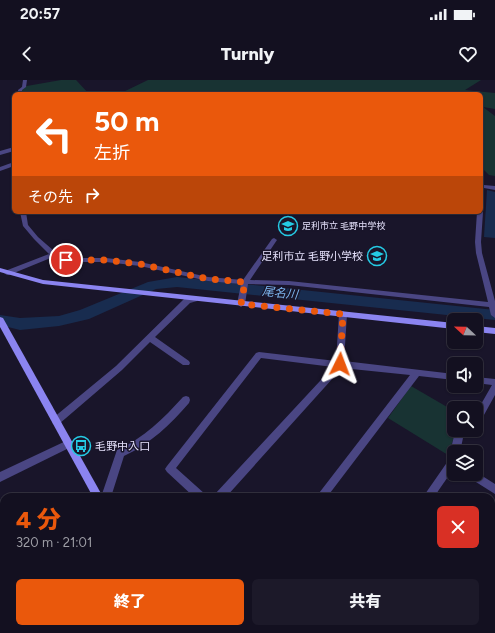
<!DOCTYPE html>
<html lang="ja">
<head>
<meta charset="utf-8">
<style>
	:root { --surface:#131020; --page:#1c1929; --text:#f1f3f6; --muted:#9d9da5; --line:#32303e; --accent:#ea580c }
	body { margin:0; font-family:Figtree,"Noto Sans JP",sans-serif; background:var(--page); color:var(--text); height:100vh; display:flex; flex-direction:column; font-size:15px; white-space:nowrap }
	* { box-sizing:border-box; margin:0 }
	p { font-size:13px; color:var(--muted) }
	.icon { flex:none; width:22px; height:22px; fill:none; stroke:currentColor; stroke-width:2; stroke-linecap:round; stroke-linejoin:round }
	.map { position:relative; flex:1; overflow:hidden }
	.panel { position:absolute; left:0px; top:413px; width:495px; height:140px; display:flex; flex-direction:column; background:var(--surface); border-radius:12px 12px 0 0; box-shadow:0 1px 3px #0004,0 0 0 1px var(--line) }
	.panel>* { flex:none }
	.hud { position:absolute; left:12px; top:12px; width:471px; height:122px; border-radius:6px; box-shadow:0 1px 3px #0004,0 0 0 1px var(--line); background:#ea580c; color:#fff; overflow:hidden }
	.needle { width:26px; rotate:292deg }
	.controls { position:absolute; left:447px; top:233px; display:grid; gap:8px }
	.controls a { display:grid; place-items:center; width:36px; height:36px; border-radius:6px; background:var(--surface); box-shadow:0 1px 3px #0004,0 0 0 1px var(--line); font-size:20px }
	.pin { position:absolute; display:grid; place-items:center; width:34px; height:34px; color:#fff; margin:-17px; border:2px solid #fff; border-radius:50%; box-shadow:0 1px 4px #0007 }
	.me { position:absolute; width:44px; margin:-22px; rotate:3deg; stroke-linejoin:round; filter:drop-shadow(0 0 3px #0008) }
	.turn { display:flex; align-items:center; gap:14px; height:84px; padding:0 16px; font-size:18px }
	.turn .icon { width:52px; height:52px; stroke-width:2.5 }
	.turn b { display:block; font-size:28px; line-height:34px }
	.then { display:flex; align-items:center; height:38px; padding:0 16px; background:#0003; gap:8px; font-size:15px }
	.round { display:grid; place-items:center; flex:none; width:42px; height:42px; border-radius:6px; background:var(--page) }
	.head { display:flex; align-items:center; justify-content:space-between; height:68px; padding:0 16px }
	h1 { font-size:24px; font-weight:800; line-height:30px; color:var(--accent) }
	.cta { display:flex; gap:8px; margin-top:auto; padding:8px 16px }
	.cta a { flex:1; height:46px; border-radius:6px; background:var(--accent); color:#fff; font-size:16px; font-weight:800; line-height:46px; text-align:center }
	.cta a+a { background:var(--page); color:var(--text) }
	.status { display:flex; justify-content:space-between; align-items:center; height:28px; padding:0 20px; background:var(--surface); direction:ltr }
	.status svg { height:11px; fill:currentColor }
	header { display:flex; justify-content:space-between; align-items:center; height:52px; padding:0 16px; background:var(--surface); font-size:18px; font-weight:800 }
	.map>svg:first-child { display:block }
	.green { fill:#183333 }
	.water { fill:#182c4f }
	.lines { fill:none; stroke-linecap:round; stroke-linejoin:round }
	.river { fill:#182c4f; fill-rule:evenodd }
	.street { fill:#4a4683; fill-rule:evenodd }
	.secondary { fill:#8b84f0; fill-rule:evenodd }
	.route { stroke:#ea580c; stroke-width:7; stroke-dasharray:0 12.6 }
	.labels { text-anchor:middle; stroke-width:3; stroke-linejoin:round; paint-order:stroke }
	.far-poi-label { font-size:9px; fill:#e5e1fb; stroke:#19152a; text-anchor:start }
	.poi-label { font-size:11px; fill:#e5e1fb; stroke:#19152a; text-anchor:end }
	.water-label { font-size:12px; font-style:italic; fill:#7cb5ef; stroke:#19152a }
</style>
</head>
<body>
<div class="status"><b>20:57</b><svg viewBox="0 0 49 12"><path d="M0 12V9h3v3zM5 12V6h3v6zM10 12V3h3v9zM15 12V0h3v12zM26 1h20v11H26zM47 4h2v5h-2z"/></svg></div>
<header><svg class="icon" aria-label="back" viewBox="0 0 24 24"><path d="M15 5l-7 7 7 7"/></svg>Turnly<svg class="icon" aria-label="heart" viewBox="0 0 24 24"><path d="M12 20l-8-8c-3-5 5-10 8-4 3-6 11-1 8 4z"/></svg></header>
<div class="map">
<svg width="495" height="553" viewBox="0 0 495 553">
	<rect width="100%" height="100%" fill="#19152a"/>
	<!-- green -->
	<g class="green">
		<polygon points="61,0 76,0 89,14 21,14 21,7"/>
		<polygon points="148,0 481,0 465,10 495,13 495,29 483,27 495,36 495,96 489,95 481,87 481,14 119,14"/>
		<polygon points="411,306 454,331 454,350 458,350 455,354 448,375 388,338"/>
	</g>
	<!-- water -->
	<polygon class="water" points="487,110 495,112 495,158 484,157"/>
	<g class="lines">
		<!-- river -->
		<polygon class="river" points="177,197 495,230 495,240 177,207 156,209 89,239 59,246 20,250 0,245 0,235 20,238 59,236 80,230 148,202"/>
		<!-- street -->
		<g class="street">
			<polygon points="23,0 27,0 26,7 22,10 22,14 18,14 18,10 22,7"/>
			<polygon points="14,67 14,71 0,75 0,71"/>
			<polygon points="14,82 14,86 0,91 0,87"/>
			<polygon points="481,100 484,102 484,105 495,106 495,110 484,108 484,123 481,125"/>
			<polygon points="481,130 483,132 481,162 482,173 495,221 495,238 491,235 489,227 289,205 248,204 245,224 241,227 237,224 241,204 208,201 140,186 106,182 66,182 53,177 9,195 7,195 4,193 5,191 49,174 34,159 23,146 20,132 26,132 28,145 38,157 54,171 56,174 67,178 106,178 140,182 208,197 243,200 272,159 274,158 277,160 250,200 289,201 488,222 476,173 475,162 477,132 481,132"/>
			<polygon points="194,216 197,217 198,219 197,221 190,223 155,257 189,281 190,283 189,285 183,285 150,262 122,290 59,344 56,345 53,344 52,341 53,338 116,286 184,219"/>
			<polygon points="343,231 347,234 344,281 454,294 454,300 419,296 327,417 316,417 410,295 342,288 226,417 214,417 215,414 333,287 261,278 176,388 205,414 206,417 194,417 167,392 165,389 167,386 256,273 259,272 336,281 339,234"/>
			<polygon points="476,297 495,299 495,315 479,344 476,345 476,333 492,305 476,303"/>
			<path d="M 186,316 L 189,317 L 190,320 L 189,323 C 170,345 151,363 124,376 L 111,417 L 101,417 L 117,370 C 144,358 163,339 183,317 Z"/>
			<polygon points="459,350 470,350 463,358 460,372 454,372 454,388 434,417 423,417 448,381 454,356"/>
			<polygon points="68,360 71,361 73,364 71,367 0,402 0,392"/>
			<polygon points="476,392 495,404 495,414 468,397 466,394 476,394"/>
			<polygon points="495,433 495,449 491,451 491,435"/>
			<polygon points="110,549 123,549 121,553 108,553"/>
			<polygon points="334,549 347,549 345,553 332,553"/>
		</g>
		<!-- secondary -->
		<g class="secondary">
			<polygon points="0,188 43,200 454,243 454,249 43,204 0,192"/>
			<polygon points="0,237 3,238 103,417 93,417 0,247"/>
			<polygon points="476,246 495,248 495,254 476,252"/>
			<polygon points="203,549 218,549 220,553 205,553"/>
		</g>
	</g>
	<g class="lines">
		<!-- route -->
		<polyline class="route" points="66,180 106,180 140,184 208,199 245,202 241,224 343,234 340,284"/>
	</g>
	<!-- icons -->
	<defs>
		<symbol id="school-ring" viewBox="-11 -11 22 22"><circle r="9.5" fill="#19152a" stroke="#25cae4" stroke-width="1.5"/><path d="M0-5L7-2L0 1L-7-2ZM-4 1L0 2.5L4 1V4Q0 6-4 4Z" fill="#25cae4"/></symbol>
		<symbol id="bus-ring" viewBox="-11 -11 22 22"><circle r="9.5" fill="#19152a" stroke="#25cae4" stroke-width="1.5"/><path d="M-5-6H5V4H4V6H2V4H-2V6H-4V4H-5ZM-3.5-4V0h7V-4ZM-3.5 1.2v1.5H-2V1.2ZM2 1.2v1.5H3.5V1.2Z" fill="#25cae4"/></symbol>
	</defs>
	<g fill-rule="evenodd">
		<use href="#school-ring" x="277" y="135" width="22" height="22"/>
		<use href="#school-ring" x="366" y="165" width="22" height="22"/>
		<use href="#bus-ring" x="70" y="355" width="22" height="22"/>
	</g>
	<g class="labels">
		<!-- far-poi labels -->
		<g class="far-poi-label">
			<text x="302" y="149">足利市立 毛野中学校</text>
		</g>
		<!-- poi labels -->
		<g class="poi-label">
			<text x="363" y="180">足利市立 毛野小学校</text>
			<text x="95" y="370" text-anchor="start">毛野中入口</text>
		</g>
		<!-- water labels -->
		<g class="water-label">
			<text transform="translate(280 213) rotate(6)" y="4">尾名川</text>
		</g>
	</g>
</svg>
<div class="controls">
<a><svg class="needle" viewBox="-14 -14 28 28"><path d="M0-13l5 13h-10z" fill="#e53935"/><path d="M0 13l5-13h-10z" fill="#9d9da5"/></svg></a>
<a><svg class="icon" aria-label="sound" viewBox="0 0 24 24"><path d="M4 9h4l5-4v14l-5-4H4zM17 9q2 3 0 6"/></svg></a>
<a><svg class="icon" aria-label="search" viewBox="0 0 24 24"><circle cx="10" cy="10" r="6"/><path d="M15 15l6 6"/></svg></a>
<a><svg class="icon" aria-label="layers" viewBox="0 0 24 24"><path d="M12 4l9 5-9 5-9-5zM3 14l9 5 9-5"/></svg></a>
</div>
<div class="pin" style="left:66px;top:180px;background:#d93025"><svg class="icon" aria-label="arrive" viewBox="0 0 24 24"><path d="M6 21V4h12l-3 4 3 4H6"/></svg></div>
<svg class="me" style="left:340px;top:284px" viewBox="-20 -20 40 40"><path d="M0-17L14 15 0 8-14 15z" fill="#ea580c" stroke="#fff" stroke-width="4"/></svg>
<div class="hud">
<div class="turn"><svg class="icon" aria-label="left" viewBox="0 0 24 24"><path d="M17 20v-9H6M10 6l-5 5 5 5"/></svg><div><b>50 m</b>左折</div></div>
<div class="then">その先<svg class="icon" aria-label="right" viewBox="0 0 24 24"><path d="M7 20v-9h11M14 6l5 5-5 5"/></svg></div>
</div>
<section class="panel">
<div class="head"><div><h1>4 分</h1><p>320 m · 21:01</p></div><a class="round" style="background:#d93025;color:#fff"><svg class="icon" aria-label="close" viewBox="0 0 24 24"><path d="M6 6l12 12M18 6L6 18"/></svg></a></div>
<div class="cta"><a>終了</a><a>共有</a></div>
</section>
</div>
</body>
</html>
